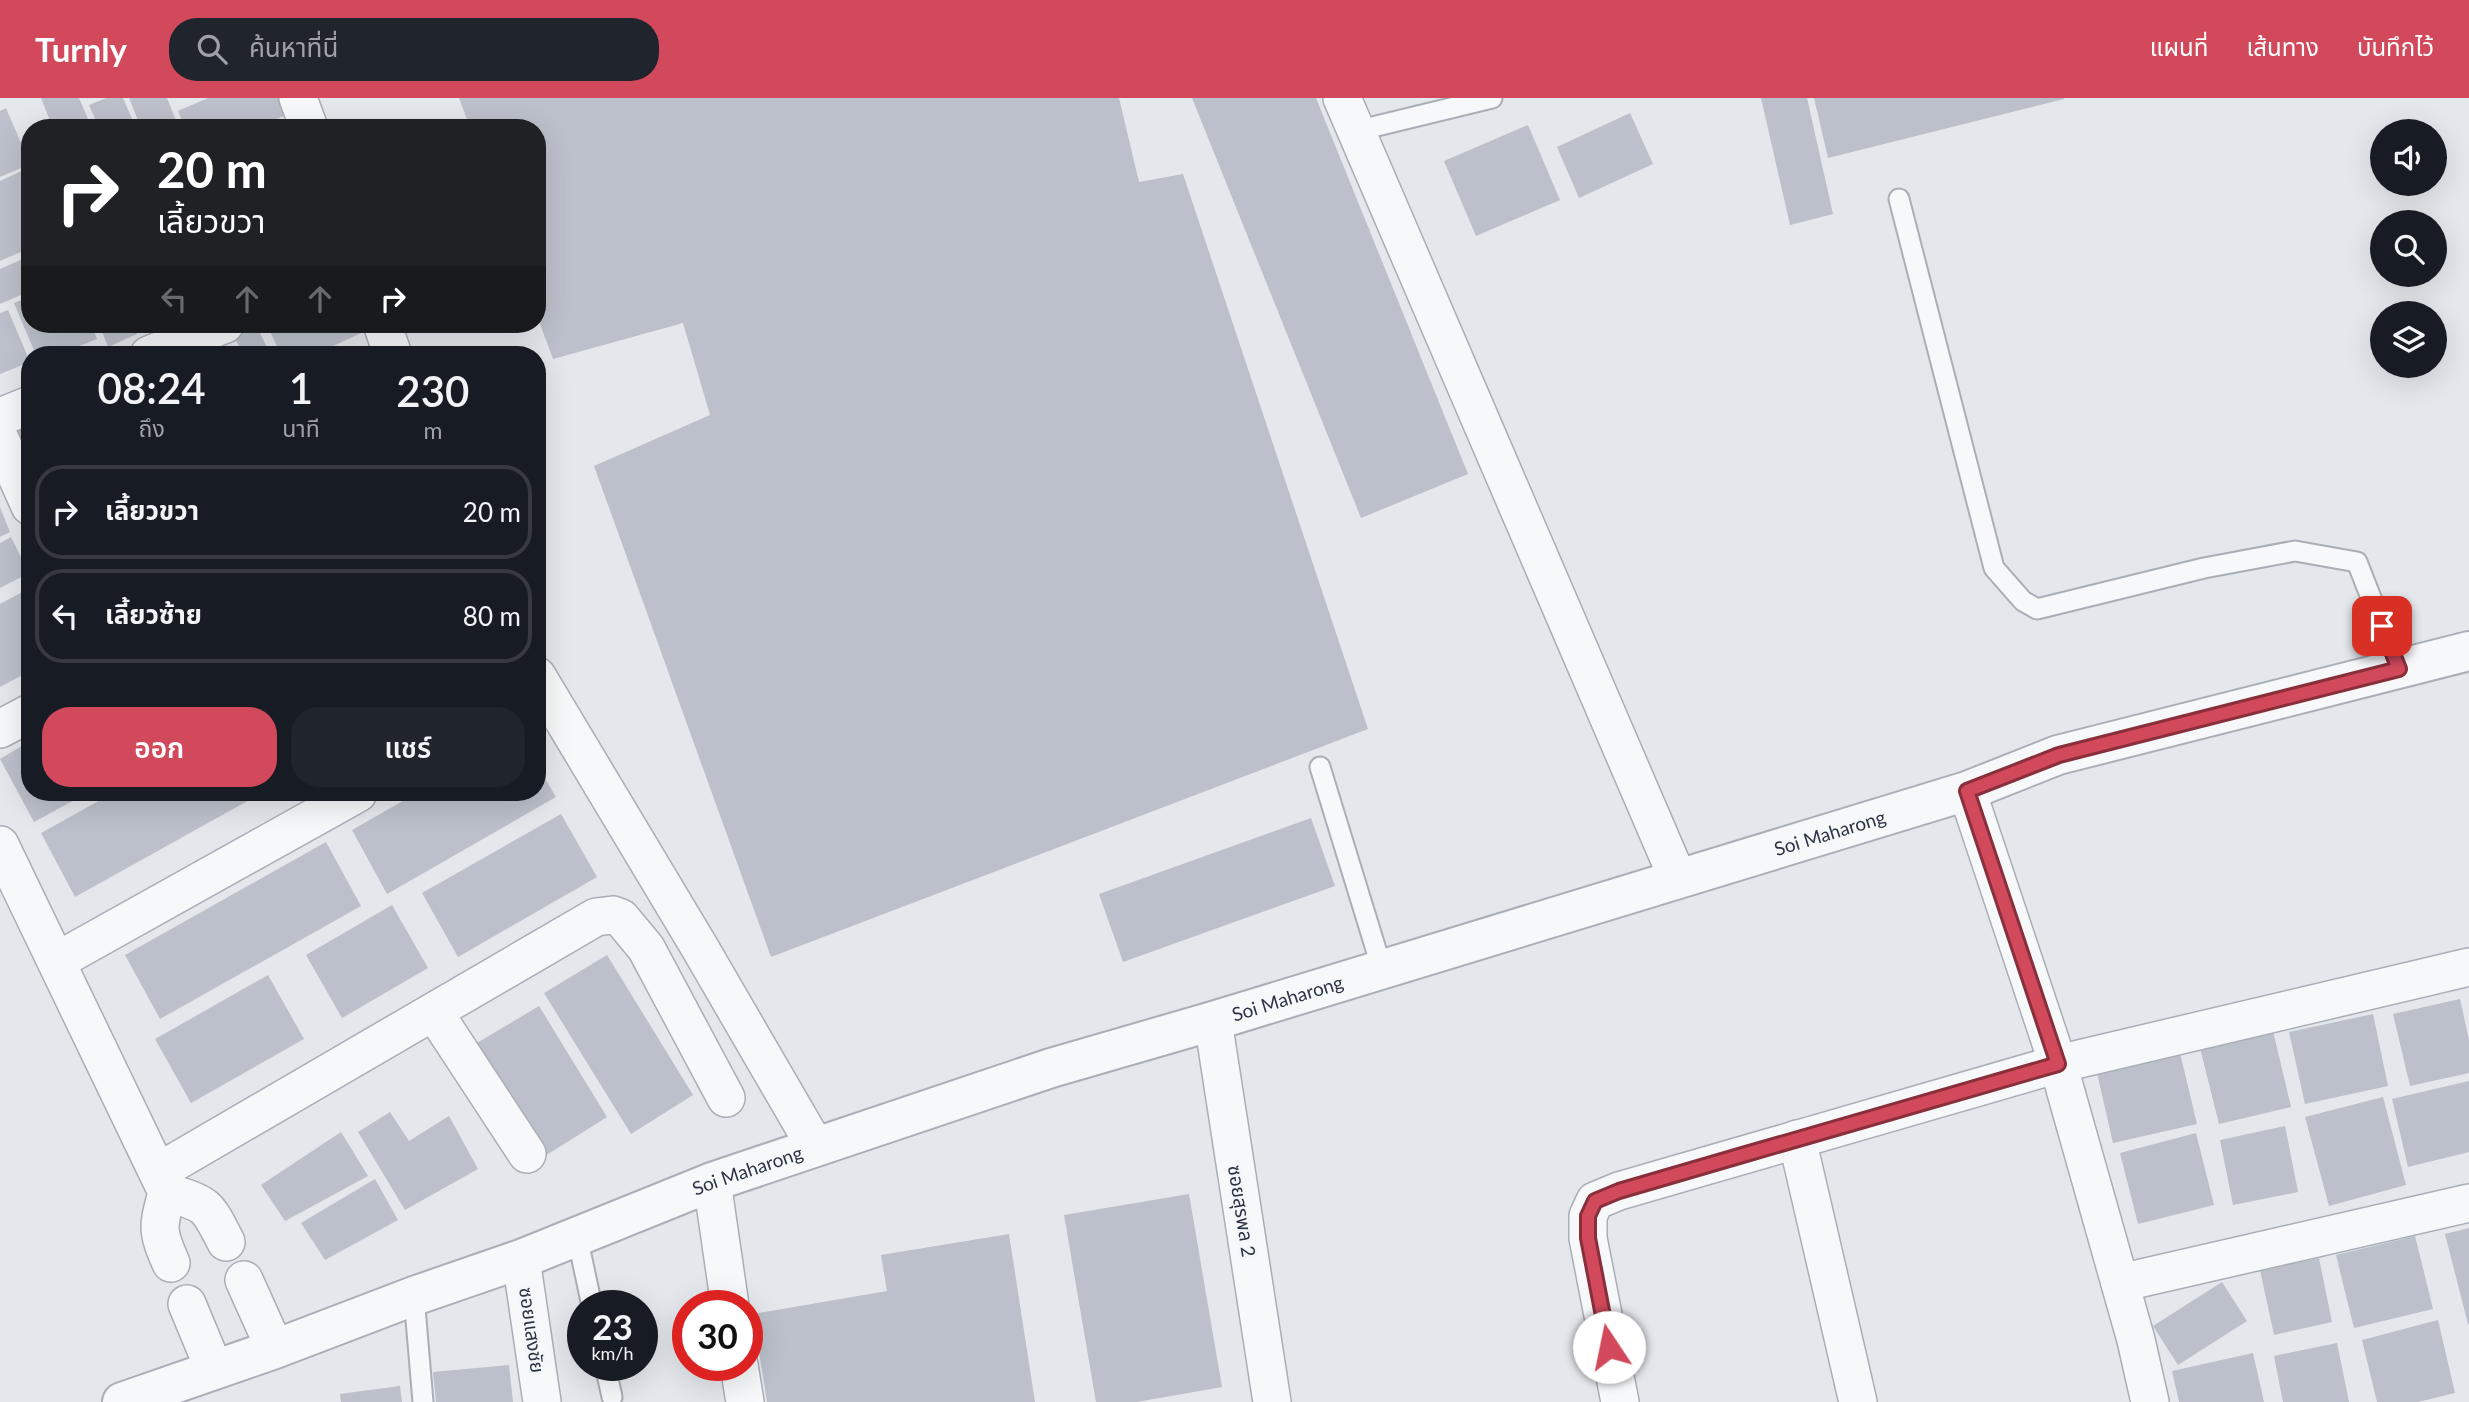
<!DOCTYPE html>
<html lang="th">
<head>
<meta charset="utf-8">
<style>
	:root { --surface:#171b24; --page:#20242c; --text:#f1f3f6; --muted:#9ea1a6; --line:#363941; --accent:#d1495b }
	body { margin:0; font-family:Lato,"Noto Sans Thai",sans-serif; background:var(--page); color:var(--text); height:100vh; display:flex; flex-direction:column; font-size:26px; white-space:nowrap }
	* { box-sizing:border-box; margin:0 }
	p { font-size:23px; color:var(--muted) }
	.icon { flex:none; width:38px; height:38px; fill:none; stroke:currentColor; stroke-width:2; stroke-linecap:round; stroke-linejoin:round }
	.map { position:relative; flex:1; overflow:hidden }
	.side { position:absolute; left:21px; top:248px; width:525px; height:455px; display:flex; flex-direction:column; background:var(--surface); border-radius:28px; box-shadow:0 7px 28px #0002 }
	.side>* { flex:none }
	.guide { position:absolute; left:21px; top:21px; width:525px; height:214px; border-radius:28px; box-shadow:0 7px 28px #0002; background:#202124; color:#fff; overflow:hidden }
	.tools { position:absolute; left:2370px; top:21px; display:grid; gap:14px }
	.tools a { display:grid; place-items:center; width:77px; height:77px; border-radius:50%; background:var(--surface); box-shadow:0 7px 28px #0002; font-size:35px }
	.speed { position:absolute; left:567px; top:1192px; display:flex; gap:14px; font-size:35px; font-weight:700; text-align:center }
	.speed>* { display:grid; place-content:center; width:91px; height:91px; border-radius:50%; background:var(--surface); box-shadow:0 7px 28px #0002; line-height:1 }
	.speed small { font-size:18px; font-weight:400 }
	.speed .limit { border:10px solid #d22; background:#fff; color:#111 }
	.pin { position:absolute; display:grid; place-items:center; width:60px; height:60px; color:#fff; margin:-30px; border-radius:14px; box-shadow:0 4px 10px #0006 }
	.me { position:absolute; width:77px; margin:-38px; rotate:349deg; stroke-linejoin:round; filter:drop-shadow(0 0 5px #0008) }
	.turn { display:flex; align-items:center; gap:24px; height:147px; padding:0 21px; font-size:32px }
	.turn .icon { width:91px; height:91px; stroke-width:2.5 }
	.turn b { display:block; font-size:49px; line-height:60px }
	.lanes { display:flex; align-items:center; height:66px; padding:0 21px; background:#0003; justify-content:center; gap:35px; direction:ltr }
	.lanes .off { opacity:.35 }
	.eta { display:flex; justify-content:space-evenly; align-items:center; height:119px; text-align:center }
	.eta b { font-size:42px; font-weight:600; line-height:49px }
	.cta { display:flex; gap:14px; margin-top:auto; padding:14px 21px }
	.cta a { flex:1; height:80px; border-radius:28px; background:var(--accent); color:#fff; font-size:28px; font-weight:600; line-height:80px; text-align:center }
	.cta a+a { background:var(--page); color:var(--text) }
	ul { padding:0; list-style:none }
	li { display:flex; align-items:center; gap:21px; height:94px; margin:0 14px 10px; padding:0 7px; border:4px solid var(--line); border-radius:28px }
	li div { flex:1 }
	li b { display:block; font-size:26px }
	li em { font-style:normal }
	header { display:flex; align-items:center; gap:42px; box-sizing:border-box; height:98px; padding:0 35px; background:var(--accent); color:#fff }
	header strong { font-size:33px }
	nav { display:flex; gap:38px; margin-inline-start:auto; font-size:24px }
	.search { width:490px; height:63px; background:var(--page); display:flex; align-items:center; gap:18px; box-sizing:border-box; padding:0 24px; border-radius:28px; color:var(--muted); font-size:26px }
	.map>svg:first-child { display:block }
	.building { fill:#bbc0ca }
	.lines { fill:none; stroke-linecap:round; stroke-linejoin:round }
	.service-casing { stroke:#a9aeb7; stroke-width:23 }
	.minor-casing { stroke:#a9aeb7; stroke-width:40 }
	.tertiary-casing { stroke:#a9aeb7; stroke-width:42 }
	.service { stroke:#f7f8fa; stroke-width:19 }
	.minor { stroke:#f7f8fa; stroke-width:37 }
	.tertiary { stroke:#f7f8fa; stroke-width:38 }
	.route-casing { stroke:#882f3b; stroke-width:18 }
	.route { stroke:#d1495b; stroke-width:12 }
	.labels { text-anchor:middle; stroke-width:6; stroke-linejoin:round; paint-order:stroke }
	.street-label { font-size:19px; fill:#2b3445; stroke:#f4f6f9 }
</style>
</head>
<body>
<header>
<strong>Turnly</strong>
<div class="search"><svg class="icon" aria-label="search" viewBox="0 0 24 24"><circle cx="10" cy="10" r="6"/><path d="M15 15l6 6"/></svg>ค้นหาที่นี่</div>
<nav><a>แผนที่</a><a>เส้นทาง</a><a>บันทึกไว้</a></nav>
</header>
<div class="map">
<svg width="2469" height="1304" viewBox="0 0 2469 1304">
	<rect width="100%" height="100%" fill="#e4e7ec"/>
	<!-- building -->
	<g class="building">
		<polygon points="41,0 79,0 92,30 53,30"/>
		<polygon points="106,0 123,0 136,30 99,30 89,7"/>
		<polygon points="129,0 167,0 179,30 141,30"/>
		<polygon points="208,0 282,0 289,16 254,30 185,30 178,13"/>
		<polygon points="459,0 1119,0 1139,84 1183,76 1368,631 771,859 594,368 710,317 683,225 553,261 537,218 537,30 470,30"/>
		<polygon points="1192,0 1316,0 1468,376 1361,420"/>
		<polygon points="1761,0 1807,0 1833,116 1790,127"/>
		<polygon points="1814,0 2064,0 2064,1 1828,60"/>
		<polygon points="6,10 30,66 0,79 0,13"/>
		<polygon points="1630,15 1653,66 1579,100 1557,49"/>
		<polygon points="1528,27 1560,102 1476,138 1444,63"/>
		<polygon points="28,70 30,150 0,163 0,83"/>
		<polygon points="30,158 30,193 0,206 0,171"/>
		<polygon points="30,198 30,226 91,226 97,241 57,257 36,257 14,205"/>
		<polygon points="8,212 30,264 0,276 0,215"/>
		<polygon points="99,226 133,226 137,236 108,249"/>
		<polygon points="286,226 372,226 374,229 314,257 281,257 270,233"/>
		<polygon points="256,227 271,257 243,257 234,238"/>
		<polygon points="342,250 346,257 327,257"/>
		<polygon points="30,317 30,351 25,353 12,324"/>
		<polygon points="0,409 10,434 0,439"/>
		<polygon points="11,439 29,475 0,490 0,445"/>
		<polygon points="30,490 30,573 0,589 0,506"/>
		<polygon points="30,643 30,695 87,695 34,724 0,661"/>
		<polygon points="537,667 556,699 387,796 352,732 417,695 537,695"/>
		<polygon points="113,695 262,695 75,799 41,735"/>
		<polygon points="561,716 597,779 458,859 422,795"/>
		<polygon points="1311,720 1335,788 1123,864 1099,796"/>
		<polygon points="326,744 361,808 160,921 125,857"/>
		<polygon points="392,807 428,870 342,920 306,857"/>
		<polygon points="607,857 693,997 631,1036 544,895"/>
		<polygon points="268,877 304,941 191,1005 155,941"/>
		<polygon points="2460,901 2469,942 2469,975 2410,988 2393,916"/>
		<polygon points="539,908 607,1019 545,1058 477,945"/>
		<polygon points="2373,916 2388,988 2305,1006 2289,934"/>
		<polygon points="2273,933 2291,1009 2219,1026 2200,950"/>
		<polygon points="2180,955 2197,1026 2113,1045 2097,975"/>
		<polygon points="2469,983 2469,1054 2408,1069 2392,1001"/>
		<polygon points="2383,999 2406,1087 2329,1108 2305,1019"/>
		<polygon points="390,1014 409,1043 449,1018 478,1071 405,1112 358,1034"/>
		<polygon points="2285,1028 2298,1094 2233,1107 2220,1042"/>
		<polygon points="341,1034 368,1078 285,1123 261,1087"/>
		<polygon points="2196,1035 2214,1107 2138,1126 2120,1055"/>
		<polygon points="375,1081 398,1122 325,1162 301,1125"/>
		<polygon points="1189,1096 1222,1289 1137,1304 1096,1304 1064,1117"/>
		<polygon points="2469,1130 2469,1226 2468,1226 2445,1136"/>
		<polygon points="1009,1136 1035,1304 767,1304 753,1216 887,1193 881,1157"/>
		<polygon points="2415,1138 2433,1211 2354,1230 2336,1157"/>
		<polygon points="2319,1160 2332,1224 2274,1237 2260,1172"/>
		<polygon points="2222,1184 2247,1223 2178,1267 2153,1228"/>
		<polygon points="2438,1222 2455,1295 2418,1304 2377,1304 2362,1242"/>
		<polygon points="2337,1245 2349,1304 2283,1304 2274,1258"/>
		<polygon points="2253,1255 2264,1304 2179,1304 2172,1273"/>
		<polygon points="509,1267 513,1304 436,1304 433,1274"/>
		<polygon points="400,1288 402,1304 341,1304 340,1296"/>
	</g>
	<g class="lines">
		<defs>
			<g id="service">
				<polyline points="1356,33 1492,0"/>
				<polyline points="1899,101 1994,470 2023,503 2037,511 2204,470 2295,453 2357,464 2399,571"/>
				<polyline points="1320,669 1382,871"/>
				<polyline points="577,1138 592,1208"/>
				<polyline points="414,1198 423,1304"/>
				<polyline points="605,1267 612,1299"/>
			</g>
			<g id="minor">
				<polyline points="298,0 309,30"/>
				<polyline points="1342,0 1678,781"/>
				<polyline points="382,226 393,257"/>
				<polyline points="149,257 225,226"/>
				<polyline points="0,319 30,307"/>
				<polyline points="0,341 30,408"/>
				<polyline points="537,578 700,850 815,1048"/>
				<polyline points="0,631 30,615"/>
				<polyline points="1967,693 2058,966 2136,1242 2150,1304"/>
				<path d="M 0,747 L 167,1094 C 158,1130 156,1131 171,1165"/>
				<polyline points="57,863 358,695"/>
				<polyline points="434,914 527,1056"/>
				<polyline points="1213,923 1272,1304"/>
				<polyline points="1797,1041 1858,1304"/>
				<polyline points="158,1074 596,819 613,817 621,820 646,850 726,1000"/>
				<polyline points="712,1084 730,1208"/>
				<path d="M 167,1094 C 208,1107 206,1105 226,1144"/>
				<polyline points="521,1161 542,1304"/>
				<polyline points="244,1182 275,1251"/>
				<polyline points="2120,1185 2469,1105"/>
				<polyline points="187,1206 214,1271"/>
				<polyline points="739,1267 745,1304"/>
				<polyline points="1620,1304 1588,1140 1588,1118 1595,1103 1619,1093 2058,966 2469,869"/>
			</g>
			<g id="tertiary">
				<path id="s1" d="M 122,1304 L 275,1251 L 414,1198 L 521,1161 L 712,1084 L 1051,970 L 1213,923 L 1967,693 L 2058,657 L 2469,553"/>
			</g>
		</defs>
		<!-- service casing -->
		<use href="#service" class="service-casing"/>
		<!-- minor casing -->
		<use href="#minor" class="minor-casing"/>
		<!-- tertiary casing -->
		<use href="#tertiary" class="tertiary-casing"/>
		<!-- service -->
		<use href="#service" class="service"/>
		<!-- minor -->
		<use href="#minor" class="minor"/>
		<!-- tertiary -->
		<use href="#tertiary" class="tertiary"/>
	</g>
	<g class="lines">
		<defs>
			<polyline id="route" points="1609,1249 1588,1140 1588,1118 1595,1103 1619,1093 1746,1056 2058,966 1967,693 2059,657 2399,571 2382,528"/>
		</defs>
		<!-- route casing -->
		<use href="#route" class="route-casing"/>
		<!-- route -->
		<use href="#route" class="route"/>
	</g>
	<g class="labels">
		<!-- street labels -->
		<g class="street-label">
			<text dy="7" stroke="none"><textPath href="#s1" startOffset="1801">Soi Maharong</textPath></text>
			<text dy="7" stroke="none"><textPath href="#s1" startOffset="1234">Soi Maharong</textPath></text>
			<text dy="7" stroke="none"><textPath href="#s1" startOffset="667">Soi Maharong</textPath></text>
			<text transform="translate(1242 1113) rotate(81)" y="7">ซอยสุรพล 2</text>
			<text transform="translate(532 1232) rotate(82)" y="7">ซอยแสงชัย</text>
		</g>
	</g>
</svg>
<div class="tools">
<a><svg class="icon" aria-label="sound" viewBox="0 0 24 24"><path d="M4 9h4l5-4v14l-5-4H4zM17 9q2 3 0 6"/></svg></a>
<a><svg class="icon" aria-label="search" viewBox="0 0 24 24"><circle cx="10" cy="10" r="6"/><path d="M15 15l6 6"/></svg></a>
<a><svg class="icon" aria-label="layers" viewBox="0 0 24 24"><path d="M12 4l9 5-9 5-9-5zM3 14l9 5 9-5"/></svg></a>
</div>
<div class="speed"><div>23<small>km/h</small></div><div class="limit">30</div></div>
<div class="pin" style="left:2382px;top:528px;background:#d93025"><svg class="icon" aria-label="arrive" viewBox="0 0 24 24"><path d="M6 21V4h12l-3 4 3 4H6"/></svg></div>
<svg class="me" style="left:1609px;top:1249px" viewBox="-20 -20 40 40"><circle r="19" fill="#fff"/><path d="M0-13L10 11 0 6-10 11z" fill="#d1495b"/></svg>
<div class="guide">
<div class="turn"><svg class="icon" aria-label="right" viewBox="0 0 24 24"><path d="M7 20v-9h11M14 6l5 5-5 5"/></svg><div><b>20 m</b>เลี้ยวขวา</div></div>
<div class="lanes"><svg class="icon off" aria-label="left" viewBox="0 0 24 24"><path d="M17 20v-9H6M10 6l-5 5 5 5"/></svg><svg class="icon off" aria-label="ahead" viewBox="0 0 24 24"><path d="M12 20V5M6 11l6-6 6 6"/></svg><svg class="icon off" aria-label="ahead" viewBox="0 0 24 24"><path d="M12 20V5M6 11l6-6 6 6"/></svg><svg class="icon" aria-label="right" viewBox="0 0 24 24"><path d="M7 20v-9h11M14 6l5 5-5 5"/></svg></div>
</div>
<section class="side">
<div class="eta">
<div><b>08:24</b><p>ถึง</p></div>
<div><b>1</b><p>นาที</p></div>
<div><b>230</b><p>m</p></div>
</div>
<ul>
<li><svg class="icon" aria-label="right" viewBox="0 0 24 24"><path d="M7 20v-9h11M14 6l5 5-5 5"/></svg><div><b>เลี้ยวขวา</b></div><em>20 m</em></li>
<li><svg class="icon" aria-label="left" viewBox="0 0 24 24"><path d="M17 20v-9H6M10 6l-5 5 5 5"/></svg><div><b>เลี้ยวซ้าย</b></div><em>80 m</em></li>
</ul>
<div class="cta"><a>ออก</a><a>แชร์</a></div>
</section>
</div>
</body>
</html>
